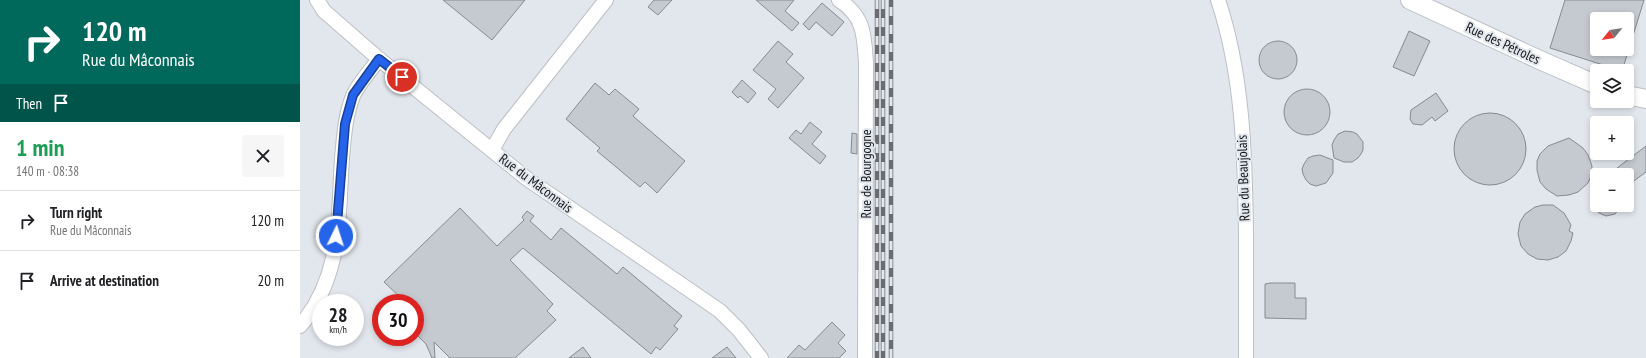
<!DOCTYPE html>
<html lang="en">
<head>
<meta charset="utf-8">
<style>
	:root { --surface:#fff; --page:#f6f6f6; --text:#202124; --muted:#757577; --line:#e0e0e0 }
	body { margin:0; font-family:"PT Sans Narrow",sans-serif; background:var(--page); color:var(--text); height:100vh; display:flex; flex-direction:column; font-size:15px; white-space:nowrap }
	* { box-sizing:border-box; margin:0 }
	p { font-size:13px; color:var(--muted) }
	.icon { flex:none; width:22px; height:22px; fill:none; stroke:currentColor; stroke-width:2; stroke-linecap:round; stroke-linejoin:round }
	.map { position:relative; flex:1; overflow:hidden }
	.details { display:flex; flex-direction:column; background:var(--surface); width:300px }
	.details>* { flex:none }
	.hud { background:#00695c; color:#fff; overflow:hidden }
	.needle { width:26px; rotate:240deg }
	.tools { position:absolute; left:1290px; top:12px; display:grid; gap:8px }
	.tools a { display:grid; place-items:center; width:44px; height:44px; border-radius:4px; background:var(--surface); box-shadow:0 2px 6px #0003; font-size:20px }
	.speed { position:absolute; left:12px; top:294px; display:flex; gap:8px; font-size:20px; font-weight:700; text-align:center }
	.speed>* { display:grid; place-content:center; width:52px; height:52px; border-radius:50%; background:var(--surface); box-shadow:0 2px 6px #0003; line-height:1 }
	.speed small { font-size:10px; font-weight:400 }
	.speed .limit { border:6px solid #d22; background:#fff; color:#111 }
	.pin { position:absolute; display:grid; place-items:center; width:34px; height:34px; color:#fff; margin:-17px; border:2px solid #fff; border-radius:50%; box-shadow:0 1px 4px #0007 }
	.me { position:absolute; width:44px; margin:-22px; rotate:4deg; stroke-linejoin:round; filter:drop-shadow(0 0 3px #0008) }
	.turn { display:flex; align-items:center; gap:14px; height:84px; padding:0 16px; font-size:18px }
	.turn .icon { width:52px; height:52px; stroke-width:2.5 }
	.turn b { display:block; font-size:28px; line-height:34px }
	.then { display:flex; align-items:center; height:38px; padding:0 16px; background:#0003; gap:8px; font-size:15px }
	.round { display:grid; place-items:center; flex:none; width:42px; height:42px; border-radius:4px; background:var(--page) }
	.summary { display:flex; align-items:center; justify-content:space-between; height:68px; padding:0 16px }
	h1 { font-size:24px; font-weight:600; line-height:30px; color:#1e9e55 }
	ul { padding:0; list-style:none }
	li { display:flex; align-items:center; gap:12px; height:60px; padding:0 16px; border-top:1px solid var(--line) }
	li div { flex:1 }
	li b { display:block; font-size:15px }
	li em { font-style:normal }
	main { display:flex; flex:1; min-height:0 }
	.map>svg:first-child { display:block }
	.building { fill:#c5c9d0; stroke:#868b90; fill-rule:evenodd }
	.lines { fill:none; stroke-linecap:round; stroke-linejoin:round }
	.minor-casing { stroke:#bbc0c6; stroke-width:16 }
	.major-casing { stroke:#bbc0c6; stroke-width:20 }
	.minor { stroke:#fff; stroke-width:14 }
	.major { stroke:#fff; stroke-width:18 }
	.rail-casing { stroke:#6a6c71; stroke-width:4.5 }
	.rail { stroke:#e2e7ed; stroke-width:3; stroke-dasharray:9; stroke-linecap:butt }
	.route-casing { stroke:#184099; stroke-width:10 }
	.route { stroke:#2563eb; stroke-width:7 }
	.labels { text-anchor:middle; stroke-width:4; stroke-linejoin:round; paint-order:stroke }
	.street-label { font-size:14px; fill:#151619; stroke:#e2e7ed }
</style>
</head>
<body>
<main>
<section class="details">
<div class="hud">
<div class="turn"><svg class="icon" aria-label="right" viewBox="0 0 24 24"><path d="M7 20v-9h11M14 6l5 5-5 5"/></svg><div><b>120 m</b>Rue du Mâconnais</div></div>
<div class="then">Then<svg class="icon" aria-label="arrive" viewBox="0 0 24 24"><path d="M6 21V4h12l-3 4 3 4H6"/></svg></div>
</div>
<div class="summary"><div><h1>1 min</h1><p>140 m · 08:38</p></div><a class="round"><svg class="icon" aria-label="close" viewBox="0 0 24 24"><path d="M6 6l12 12M18 6L6 18"/></svg></a></div>
<ul>
<li><svg class="icon" aria-label="right" viewBox="0 0 24 24"><path d="M7 20v-9h11M14 6l5 5-5 5"/></svg><div><b>Turn right</b><p>Rue du Mâconnais</p></div><em>120 m</em></li>
<li><svg class="icon" aria-label="arrive" viewBox="0 0 24 24"><path d="M6 21V4h12l-3 4 3 4H6"/></svg><div><b>Arrive at destination</b></div><em>20 m</em></li>
</ul>
</section>
<div class="map">
<svg width="1346" height="358" viewBox="0 0 1346 358">
	<rect width="100%" height="100%" fill="#e2e7ed"/>
	<!-- building -->
	<g class="building">
		<polygon points="143,0 225,0 192,40"/>
		<polygon points="354,0 372,0 358,15 348,7"/>
		<polygon points="456,0 494,0 485,11 499,23 492,31"/>
		<path d="M 1265,0 L 1344,0 L 1322,71 L 1250,48 ZM 1297,19 L 1327,19 L 1327,49 L 1329,49 L 1297,49 Z"/>
		<polygon points="522,3 544,22 532,36 516,22 509,30 503,24"/>
		<polygon points="1109,31 1130,41 1114,76 1093,67"/>
		<polygon points="478,41 493,54 486,62 504,78 478,108 468,99 476,89 453,70"/>
		<circle cx="978" cy="60" r="19"/>
		<polygon points="442,80 456,93 448,103 440,96 438,98 432,92"/>
		<polygon points="295,83 309,95 315,89 339,109 333,116 385,161 357,193 345,182 340,187 297,151 300,148 266,119"/>
		<circle cx="1007" cy="112" r="23"/>
		<polygon points="1136,93 1148,111 1135,121 1132,117 1122,125 1113,124 1110,119 1111,110"/>
		<circle cx="1190" cy="149" r="36"/>
		<polygon points="510,122 522,132 512,144 526,156 520,164 489,138 496,130 501,134"/>
		<polygon points="1045,131 1053,132 1057,134 1063,142 1063,150 1061,154 1058,158 1052,162 1044,162 1034,158 1032,145 1034,140 1038,134"/>
		<polygon points="552,133 557,134 557,154 551,153"/>
		<polygon points="1269,138 1283,148 1288,155 1292,166 1291,176 1288,183 1278,192 1269,195 1257,196 1246,189 1240,182 1237,170 1237,161 1240,154 1248,146"/>
		<polygon points="1346,146 1346,172 1327,186 1327,175 1323,175 1317,168"/>
		<polygon points="1020,155 1033,160 1033,173 1026,183 1016,186 1010,184 1006,180 1003,174 1002,169 1004,164 1008,158 1013,156"/>
		<polygon points="1243,205 1253,205 1264,213 1271,225 1269,231 1273,233 1271,241 1266,251 1258,257 1248,260 1237,259 1228,254 1221,246 1218,234 1220,222 1225,214 1235,207"/>
		<polygon points="1293,205 1322,205 1315,214 1306,216 1299,213"/>
		<polygon points="160,208 197,246 224,220 222,217 227,211 234,216 230,221 251,240 261,228 317,274 323,267 382,316 374,326 378,329 360,350 356,347 351,354 223,248 210,260 253,304 247,311 256,320 215,358 150,358 134,342 135,358 132,358 126,344 115,333 115,303 98,303 102,299 84,282"/>
		<polygon points="970,283 995,283 995,298 1006,298 1006,319 965,318 965,284"/>
		<polygon points="532,322 545,335 538,343 546,351 539,358 487,358 499,345 505,350"/>
		<polygon points="283,347 291,358 269,358"/>
		<polygon points="427,347 436,358 412,358"/>
	</g>
	<g class="lines">
		<defs>
			<g id="minor">
				<polyline points="17,0 24,11 79,59 226,178 420,311 439,330 461,358"/>
				<path d="M 539,0 C 565,17 564,36 566,63 L 565,358"/>
				<path d="M 918,0 C 943,74 945,156 946,234 C 946,275 946,317 946,358"/>
				<polyline points="192,150 204,129 306,0"/>
				<path d="M 0,326 C 42,277 38,219 42,158 C 44,137 45,116 53,96 C 58,84 71,70 79,59"/>
			</g>
			<g id="major">
				<polyline points="1110,0 1242,61 1297,85"/>
				<polyline points="1327,95 1346,99"/>
			</g>
		</defs>
		<!-- minor casing -->
		<use href="#minor" class="minor-casing"/>
		<!-- major casing -->
		<use href="#major" class="major-casing"/>
		<!-- minor -->
		<use href="#minor" class="minor"/>
		<!-- major -->
		<use href="#major" class="major"/>
		<defs>
			<g id="rail">
				<polyline points="577,0 577,358"/>
				<polyline points="583,0 583,358"/>
				<polyline points="591,358 591,0"/>
			</g>
		</defs>
		<!-- rail casing -->
		<use href="#rail" class="rail-casing"/>
		<!-- rail -->
		<use href="#rail" class="rail"/>
	</g>
	<g class="lines">
		<defs>
			<polyline id="route" points="36,236 45,124 53,95 79,59 102,77"/>
		</defs>
		<!-- route casing -->
		<use href="#route" class="route-casing"/>
		<!-- route -->
		<use href="#route" class="route"/>
	</g>
	<g class="labels">
		<!-- street labels -->
		<g class="street-label">
			<text transform="translate(1203 43) rotate(25)" y="5">Rue des Pétroles</text>
			<text transform="translate(566 174) rotate(-90)" y="5">Rue de Bourgogne</text>
			<text transform="translate(943 178) rotate(-92)" y="5">Rue du Beaujolais</text>
			<text transform="translate(236 183) rotate(37)" y="5">Rue du Mâconnais</text>
		</g>
	</g>
</svg>
<div class="tools">
<a><svg class="needle" viewBox="-14 -14 28 28"><path d="M0-13l5 13h-10z" fill="#e53935"/><path d="M0 13l5-13h-10z" fill="#757577"/></svg></a>
<a><svg class="icon" aria-label="layers" viewBox="0 0 24 24"><path d="M12 4l9 5-9 5-9-5zM3 14l9 5 9-5"/></svg></a>
<a>+</a>
<a>−</a>
</div>
<div class="speed"><div>28<small>km/h</small></div><div class="limit">30</div></div>
<div class="pin" style="left:102px;top:77px;background:#d93025"><svg class="icon" aria-label="arrive" viewBox="0 0 24 24"><path d="M6 21V4h12l-3 4 3 4H6"/></svg></div>
<svg class="me" style="left:36px;top:236px" viewBox="-20 -20 40 40"><circle r="17" fill="#2563eb" stroke="#fff" stroke-width="3"/><path d="M0-11L8 9 0 5-8 9z" fill="#fff"/></svg>
</div>
</main>
</body>
</html>
